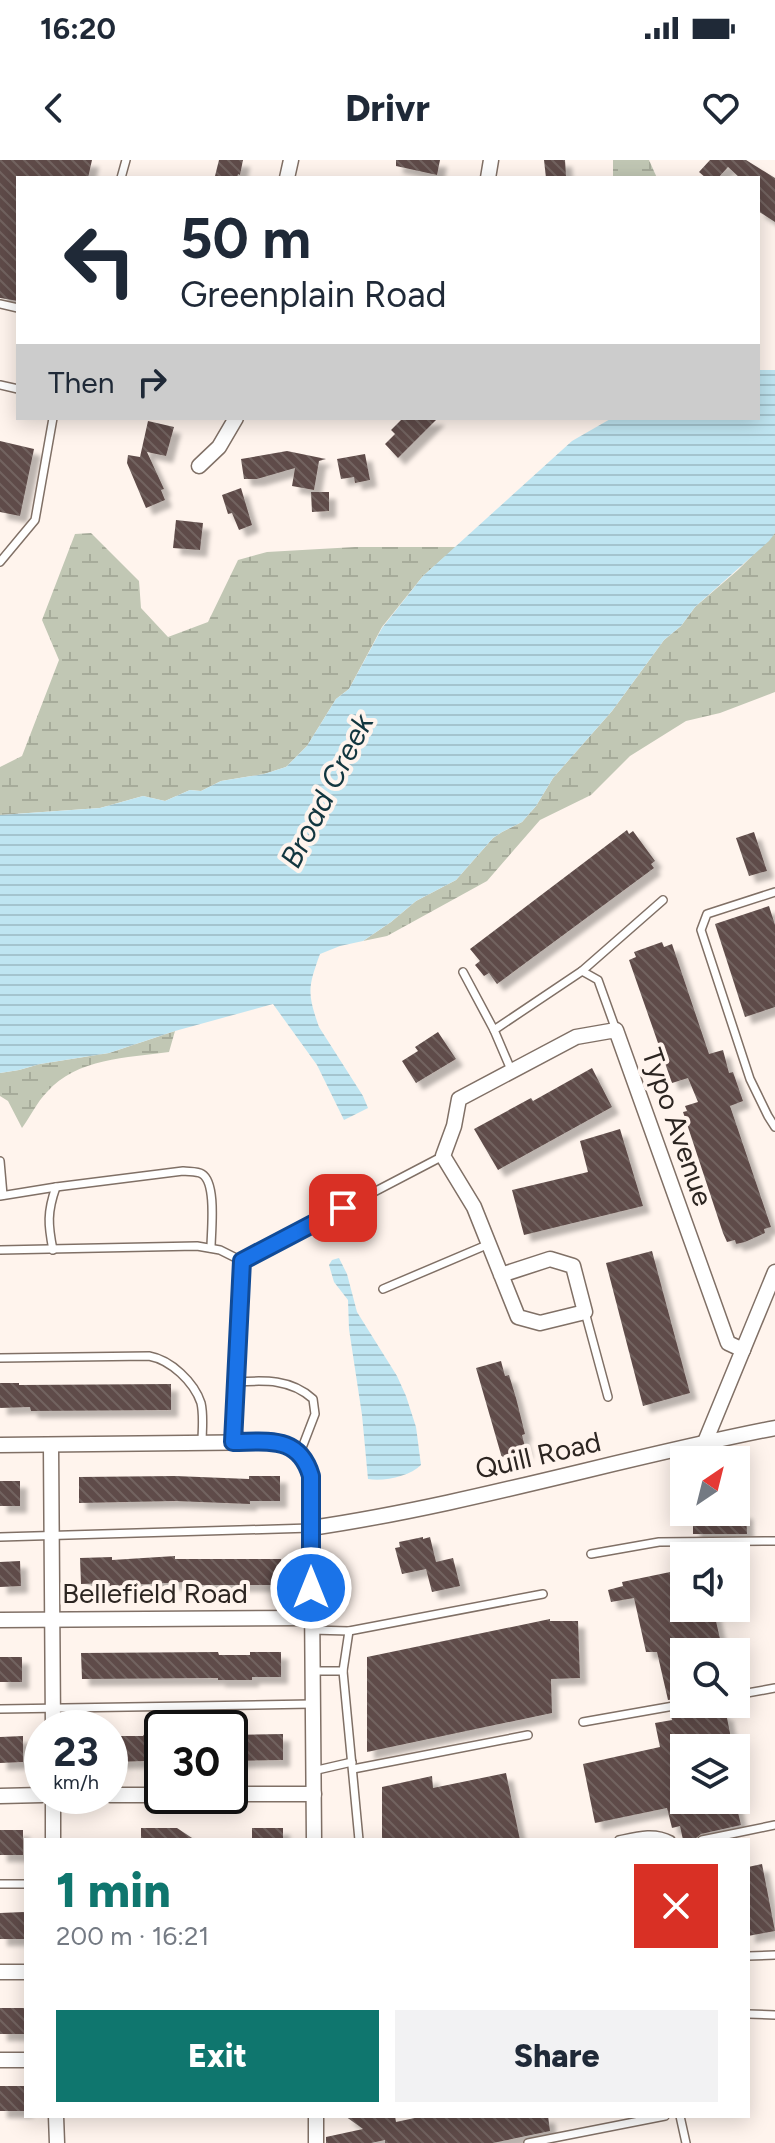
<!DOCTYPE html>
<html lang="en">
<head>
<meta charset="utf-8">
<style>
	:root { --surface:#fff; --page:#f2f2f3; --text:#1f2937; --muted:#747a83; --accent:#0f766e }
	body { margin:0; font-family:Figtree,sans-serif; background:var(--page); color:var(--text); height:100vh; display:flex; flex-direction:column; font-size:30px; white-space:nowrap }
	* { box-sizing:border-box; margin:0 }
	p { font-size:26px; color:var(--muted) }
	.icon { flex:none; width:44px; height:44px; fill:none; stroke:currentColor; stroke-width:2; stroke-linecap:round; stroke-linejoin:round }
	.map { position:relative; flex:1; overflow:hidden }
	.details { position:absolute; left:24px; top:1678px; width:726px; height:280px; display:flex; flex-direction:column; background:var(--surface); border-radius:0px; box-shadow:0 4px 20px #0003 }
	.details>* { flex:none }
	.guide { position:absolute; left:16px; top:16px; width:744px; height:244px; border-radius:0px; box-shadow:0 4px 20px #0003; background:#fff; color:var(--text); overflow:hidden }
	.needle { width:52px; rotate:35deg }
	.tools { position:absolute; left:670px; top:1286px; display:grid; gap:16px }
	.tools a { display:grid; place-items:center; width:80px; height:80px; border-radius:0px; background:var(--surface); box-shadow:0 4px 20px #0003; font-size:40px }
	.speed { position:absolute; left:24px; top:1550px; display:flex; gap:16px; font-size:40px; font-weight:700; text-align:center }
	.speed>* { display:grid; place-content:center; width:104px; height:104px; border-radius:50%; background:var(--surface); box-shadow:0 4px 20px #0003; line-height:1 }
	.speed small { font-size:20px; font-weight:400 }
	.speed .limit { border:4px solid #111; border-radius:12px; background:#fff; color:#111 }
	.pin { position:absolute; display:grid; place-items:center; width:68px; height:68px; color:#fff; margin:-34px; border-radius:16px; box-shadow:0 4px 12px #0006 }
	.me { position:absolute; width:88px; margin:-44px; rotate:0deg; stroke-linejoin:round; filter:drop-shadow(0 0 6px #0008) }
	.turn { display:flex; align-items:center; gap:28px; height:168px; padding:0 32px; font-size:36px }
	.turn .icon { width:104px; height:104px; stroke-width:2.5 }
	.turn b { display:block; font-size:56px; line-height:68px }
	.then { display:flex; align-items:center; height:76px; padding:0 32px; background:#0003; gap:16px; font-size:30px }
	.round { display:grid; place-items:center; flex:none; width:84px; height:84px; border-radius:0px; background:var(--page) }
	.summary { display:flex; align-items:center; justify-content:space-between; height:136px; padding:0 32px }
	h1 { font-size:48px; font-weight:800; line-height:60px; color:var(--accent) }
	.cta { display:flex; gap:16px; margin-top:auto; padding:16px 32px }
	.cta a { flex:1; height:92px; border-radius:0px; background:var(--accent); color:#fff; font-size:32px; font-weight:800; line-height:92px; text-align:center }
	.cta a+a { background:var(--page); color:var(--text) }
	.status { display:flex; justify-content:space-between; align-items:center; height:56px; padding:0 40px; background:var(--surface); direction:ltr }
	.status svg { height:22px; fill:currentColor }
	header { display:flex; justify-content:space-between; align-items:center; height:104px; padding:0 32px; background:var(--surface); font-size:36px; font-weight:800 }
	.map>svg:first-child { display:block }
	.wetland { fill:url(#wetland-marsh) }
	.water { fill:url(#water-rules) }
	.building { fill:url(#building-back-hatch); filter:url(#shadow) }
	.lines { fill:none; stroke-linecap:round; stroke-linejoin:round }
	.service-casing { stroke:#807066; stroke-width:10 }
	.minor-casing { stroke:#807066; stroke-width:17 }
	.service { stroke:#fff; stroke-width:7 }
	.minor { stroke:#fff; stroke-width:14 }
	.route-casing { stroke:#114b97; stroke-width:20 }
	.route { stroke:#1a73e8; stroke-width:14 }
	.labels { text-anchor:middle; stroke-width:8; stroke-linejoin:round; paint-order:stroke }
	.street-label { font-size:28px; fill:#2c2521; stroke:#fff4ed }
	.water-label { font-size:30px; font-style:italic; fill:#12363f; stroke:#fff4ed }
</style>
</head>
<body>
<div class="status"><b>16:20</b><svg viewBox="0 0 49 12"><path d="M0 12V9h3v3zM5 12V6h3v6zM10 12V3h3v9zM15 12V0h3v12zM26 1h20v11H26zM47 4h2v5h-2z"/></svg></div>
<header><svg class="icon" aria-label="back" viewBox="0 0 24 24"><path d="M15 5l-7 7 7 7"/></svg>Drivr<svg class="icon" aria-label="heart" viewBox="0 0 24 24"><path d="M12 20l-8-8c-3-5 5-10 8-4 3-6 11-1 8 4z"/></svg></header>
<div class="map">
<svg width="775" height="1983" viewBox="0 0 775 1983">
	<defs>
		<pattern id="wetland-marsh" width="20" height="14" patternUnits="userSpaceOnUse" patternTransform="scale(2)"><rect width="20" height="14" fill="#c1c7b4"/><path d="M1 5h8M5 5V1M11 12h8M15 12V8" fill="none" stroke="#a6ab9a"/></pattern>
		<pattern id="water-rules" width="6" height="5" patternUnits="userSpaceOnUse" patternTransform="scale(2)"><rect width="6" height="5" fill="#bfe5f1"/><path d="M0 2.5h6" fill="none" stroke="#a4c4ce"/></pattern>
		<pattern id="building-back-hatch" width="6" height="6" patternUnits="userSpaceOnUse" patternTransform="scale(2)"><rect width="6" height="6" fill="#5e4c49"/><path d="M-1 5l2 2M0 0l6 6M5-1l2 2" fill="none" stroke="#726360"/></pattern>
		<filter id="shadow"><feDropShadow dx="7" dy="7" stdDeviation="2" flood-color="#0004"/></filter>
	</defs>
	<rect width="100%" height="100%" fill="#fff4ed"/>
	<!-- wetland -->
	<g class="wetland">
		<polygon points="613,0 649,0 657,18 613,18"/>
		<polygon points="91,373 139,421 141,448 168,477 208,462 238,400 267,392 355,387 456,387 423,416 382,467 349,529 336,539 307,586 286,607 264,614 221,621 201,631 190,630 165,641 143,636 100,648 0,655 0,607 22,596 59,500 42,460 75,374"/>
		<polygon points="775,373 775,532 720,553 686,561 630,596 591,635 540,660 487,721 387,776 363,781 391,762 416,741 456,720 493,678 502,672 522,662 536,646 553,618 612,551 664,480 681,466 695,447 738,410"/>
		<path d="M 175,871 L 169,892 C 127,898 77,898 47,932 C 37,942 30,957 22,968 L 8,941 L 0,936 L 0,913 L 19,910 L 40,904 L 109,893 Z"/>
	</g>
	<!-- water -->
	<g class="water">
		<path d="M 758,210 L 775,210 L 775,373 L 769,381 L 695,447 L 681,466 L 664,480 L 612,551 L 553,618 L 536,646 L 522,662 L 502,672 L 493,678 L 456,720 L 416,741 L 391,762 L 363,781 L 340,786 L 320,794 C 308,827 307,833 319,867 L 363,936 L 368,948 L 344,960 L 317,905 L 273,844 L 175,871 L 109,893 L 40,904 L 19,910 L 0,913 L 0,655 L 100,648 L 143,636 L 165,641 L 190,630 L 201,631 L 221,621 L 264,614 L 286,607 L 307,586 L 336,539 L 349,529 L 382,468 L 423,416 L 572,281 L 612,258 L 758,258 Z"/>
		<path d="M 339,1098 L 347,1114 L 357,1152 L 397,1216 L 406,1236 L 416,1267 L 421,1305 C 410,1316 384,1322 368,1319 L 362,1255 L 349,1169 L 348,1140 L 334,1122 L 329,1105 L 332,1100 Z"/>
	</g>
	<!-- building -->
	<g class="building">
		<polygon points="0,0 92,0 88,18 18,18 18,141 0,138"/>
		<polygon points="219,0 243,0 240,15 238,14 237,18 215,16"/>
		<polygon points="396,0 440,0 437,15 396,6"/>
		<polygon points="544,0 565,0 566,16 546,18"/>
		<polygon points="710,0 746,0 775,18 775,62 758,51 758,18 740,18 728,7 718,18 706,18 699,12"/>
		<polygon points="403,258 438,258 398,298 385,284 395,274 391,270"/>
		<polygon points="148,261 174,267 166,296 147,292 164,329 161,330 165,340 146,348 127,303 128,295 140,297"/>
		<polygon points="0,281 34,289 20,356 0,352"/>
		<polygon points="287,291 326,299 319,301 314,330 292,326 295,308 257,319 244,319 241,299"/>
		<polygon points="365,294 370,320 355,323 354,317 341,319 337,299"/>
		<polygon points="241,328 252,365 239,370 232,353 228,354 222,335"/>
		<polygon points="311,332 329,332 329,351 312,352"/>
		<polygon points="176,360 203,363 200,390 173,388"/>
		<polygon points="627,670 629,674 633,671 655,701 651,704 654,708 497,824 489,813 484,816 475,805 480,801 470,789"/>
		<polygon points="754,672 767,711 749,716 736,678"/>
		<polygon points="769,746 775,765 775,847 745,857 715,764"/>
		<polygon points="662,782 664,787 672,784 709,894 723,890 729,913 733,912 743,941 730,946 771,1067 764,1069 765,1073 745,1082 736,1084 735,1080 727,1082 723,1073 683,952 687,951 685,946 698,942 688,918 672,923 629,800 636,797 634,792"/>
		<polygon points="438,872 456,899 416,923 402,901 418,891 415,887"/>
		<polygon points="592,908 612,947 498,1010 474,969 531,938 533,941"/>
		<polygon points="620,969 643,1046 524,1075 512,1030 588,1012 580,981"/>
		<polygon points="652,1091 690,1233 643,1246 606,1103"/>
		<polygon points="501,1201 505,1216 509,1215 516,1238 525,1274 522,1275 526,1291 502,1298 476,1208"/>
		<polygon points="0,1223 19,1223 19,1225 171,1224 171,1250 31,1251 30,1247 0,1248"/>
		<polygon points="175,1316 249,1319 249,1316 280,1316 280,1341 250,1341 250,1344 175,1341 79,1343 79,1317"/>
		<rect x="0" y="1321" width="20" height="25"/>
		<polygon points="693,1352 746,1352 747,1374 693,1374"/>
		<polygon points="423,1377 423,1379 430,1377 436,1402 453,1398 460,1426 432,1432 426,1409 402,1414 395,1388 400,1387 399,1382"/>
		<polygon points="175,1396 175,1399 281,1399 282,1425 186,1425 186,1422 110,1426 110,1423 81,1424 80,1398 112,1397 112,1400"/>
		<polygon points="20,1401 21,1426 0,1427 0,1402"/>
		<polygon points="675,1411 682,1441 684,1440 684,1448 713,1448 723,1492 684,1492 684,1538 668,1540 657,1492 646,1492 634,1438 611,1442 608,1430 623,1426 622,1422"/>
		<polygon points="550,1459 550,1461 578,1461 580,1518 551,1519 552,1553 367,1592 367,1497"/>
		<polygon points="218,1492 219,1495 250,1495 250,1492 281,1492 281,1517 252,1517 252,1520 218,1520 218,1518 82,1519 81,1493"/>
		<rect x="0" y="1497" width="22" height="25"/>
		<polygon points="721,1549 722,1554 726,1553 733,1588 684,1588 684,1640 735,1640 741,1665 701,1674 696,1678 683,1680 680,1666 672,1668 667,1648 595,1663 583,1604 660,1587 655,1563 672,1560 670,1553 684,1551 684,1557"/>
		<polygon points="145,1573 162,1573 162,1598 147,1599 147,1601 112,1602 112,1599 110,1599 110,1576 143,1576"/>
		<polygon points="283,1574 283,1600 230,1601 230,1575"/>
		<polygon points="23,1576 23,1602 0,1603 0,1577"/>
		<polygon points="506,1613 520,1680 382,1680 382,1627 432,1616 433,1628"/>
		<polygon points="141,1668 177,1668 195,1680 141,1680"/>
		<rect x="252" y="1668" width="31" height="12"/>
		<rect x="0" y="1670" width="23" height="25"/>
		<polygon points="762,1704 775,1771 748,1776 748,1707"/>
		<polygon points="24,1752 24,1779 0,1779 0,1753"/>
		<rect x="0" y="1848" width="25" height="26"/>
		<polygon points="0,1926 25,1926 26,1951 0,1951"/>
		<polygon points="345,1956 395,1956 396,1962 424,1956 548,1956 550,1971 493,1983 385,1983 385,1980 371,1983 326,1983 326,1977 363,1969"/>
	</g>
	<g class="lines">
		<defs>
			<g id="service">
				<polyline points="121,18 126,0"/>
				<polyline points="0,144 18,148"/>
				<polyline points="0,225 18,229"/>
				<polyline points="0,402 35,360 53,258"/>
				<polyline points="775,732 707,754 701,770 750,919 768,956 775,967"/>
				<polyline points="582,811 663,740"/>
				<polyline points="463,812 494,870"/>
				<polyline points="512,912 494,870 582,811 598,820 616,870"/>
				<polyline points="0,1001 3,1035"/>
				<path d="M 0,1036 L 56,1027 L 183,1011 C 189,1012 197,1011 202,1014 C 217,1023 211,1072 211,1088"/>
				<polyline points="0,1090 197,1086 220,1090 242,1101"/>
				<path d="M 53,1090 C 48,1065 47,1052 56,1027"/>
				<polyline points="383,1129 489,1084"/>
				<polyline points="585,1152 608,1237"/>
				<path d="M 0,1198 L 149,1196 C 171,1200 194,1222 201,1243 C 204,1256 202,1270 202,1283"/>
				<path d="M 236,1222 C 265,1220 291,1219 313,1239 L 315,1254 L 300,1293"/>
				<polyline points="233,1282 242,1101 443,996"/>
				<polyline points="0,1377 311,1368"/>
				<polyline points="591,1394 659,1382 775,1381"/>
				<polyline points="312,1470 349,1471 543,1434"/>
				<polyline points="349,1471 343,1511 359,1680"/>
				<polyline points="313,1511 343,1511"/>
				<polyline points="736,1535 775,1528"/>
				<polyline points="0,1549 312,1544"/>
				<polyline points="583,1562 685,1544"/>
				<polyline points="353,1609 528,1575"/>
				<polyline points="313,1611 352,1602"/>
				<path d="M 619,1680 C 637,1676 654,1671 671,1680"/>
				<polyline points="702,1680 775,1665"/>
				<polyline points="0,1724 26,1724"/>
				<polyline points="748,1796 775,1795"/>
				<polyline points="748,1854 775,1855"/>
				<polyline points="680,1956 686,1983"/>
				<polyline points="528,1983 665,1956"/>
			</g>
			<g id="minor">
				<polyline points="287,18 291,0"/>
				<polyline points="488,18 491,0"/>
				<polyline points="199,306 219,287 236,258"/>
				<polyline points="501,1115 550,1099 573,1106 585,1152 540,1163 518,1157 474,1047 443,996 454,966 459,939 576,877 616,870 728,1183 743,1190"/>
				<polyline points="705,1282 775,1112"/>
				<path d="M 0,1285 L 277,1282 C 296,1287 305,1297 311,1316 L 314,1680"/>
				<polyline points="51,1285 53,1568"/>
				<path d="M 311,1368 C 468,1345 620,1298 775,1268"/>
				<polyline points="0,1460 311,1458"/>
				<polyline points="230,1634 314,1634"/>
				<polyline points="110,1635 162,1635"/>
				<polyline points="0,1636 42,1635"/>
				<polyline points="53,1636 53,1680"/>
				<polyline points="0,1812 26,1812"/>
				<polyline points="0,1900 26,1900"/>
				<polyline points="56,1956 57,1983"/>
				<polyline points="316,1956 316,1983"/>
			</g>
		</defs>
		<!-- service casing -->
		<use href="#service" class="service-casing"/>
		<!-- minor casing -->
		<use href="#minor" class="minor-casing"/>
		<!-- service -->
		<use href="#service" class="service"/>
		<!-- minor -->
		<use href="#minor" class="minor"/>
	</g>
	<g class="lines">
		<defs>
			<path id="route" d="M 311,1428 L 311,1316 C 299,1275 268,1282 233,1282 L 242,1101 L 343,1048"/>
		</defs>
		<!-- route casing -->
		<use href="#route" class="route-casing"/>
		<!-- route -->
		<use href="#route" class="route"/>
	</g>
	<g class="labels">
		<!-- street labels -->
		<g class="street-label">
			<text transform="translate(678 967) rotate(71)" y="10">Typo Avenue</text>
			<text transform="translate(538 1295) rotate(-13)" y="10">Quill Road</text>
			<text x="155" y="1443">Bellefield Road</text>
		</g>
		<!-- water labels -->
		<g class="water-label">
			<text transform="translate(327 631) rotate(-63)" y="10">Broad Creek</text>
		</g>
	</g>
</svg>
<div class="tools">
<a><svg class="needle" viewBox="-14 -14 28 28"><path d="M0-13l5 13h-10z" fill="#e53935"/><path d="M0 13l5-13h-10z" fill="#747a83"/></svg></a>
<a><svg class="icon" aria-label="sound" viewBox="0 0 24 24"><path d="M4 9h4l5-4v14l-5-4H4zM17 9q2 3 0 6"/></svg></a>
<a><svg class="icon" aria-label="search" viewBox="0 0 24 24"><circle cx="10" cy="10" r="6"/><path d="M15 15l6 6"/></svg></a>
<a><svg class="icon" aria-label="layers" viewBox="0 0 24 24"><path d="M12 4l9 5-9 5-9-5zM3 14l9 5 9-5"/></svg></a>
</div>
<div class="speed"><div>23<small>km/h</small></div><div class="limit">30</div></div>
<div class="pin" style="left:343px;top:1048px;background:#d93025"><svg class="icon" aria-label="arrive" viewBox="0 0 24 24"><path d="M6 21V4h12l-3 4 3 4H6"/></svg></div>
<svg class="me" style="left:311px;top:1428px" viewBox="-20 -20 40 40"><circle r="17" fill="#1a73e8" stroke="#fff" stroke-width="3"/><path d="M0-11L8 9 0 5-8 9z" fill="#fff"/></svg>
<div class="guide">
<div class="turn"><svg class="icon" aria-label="left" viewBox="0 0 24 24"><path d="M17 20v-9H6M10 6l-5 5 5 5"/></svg><div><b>50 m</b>Greenplain Road</div></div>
<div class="then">Then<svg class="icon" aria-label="right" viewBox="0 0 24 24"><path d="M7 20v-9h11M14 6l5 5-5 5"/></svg></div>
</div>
<section class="details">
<div class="summary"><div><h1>1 min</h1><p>200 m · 16:21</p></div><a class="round" style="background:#d93025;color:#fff"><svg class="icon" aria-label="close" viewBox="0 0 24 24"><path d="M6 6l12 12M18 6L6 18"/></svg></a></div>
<div class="cta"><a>Exit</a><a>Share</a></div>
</section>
</div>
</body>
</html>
